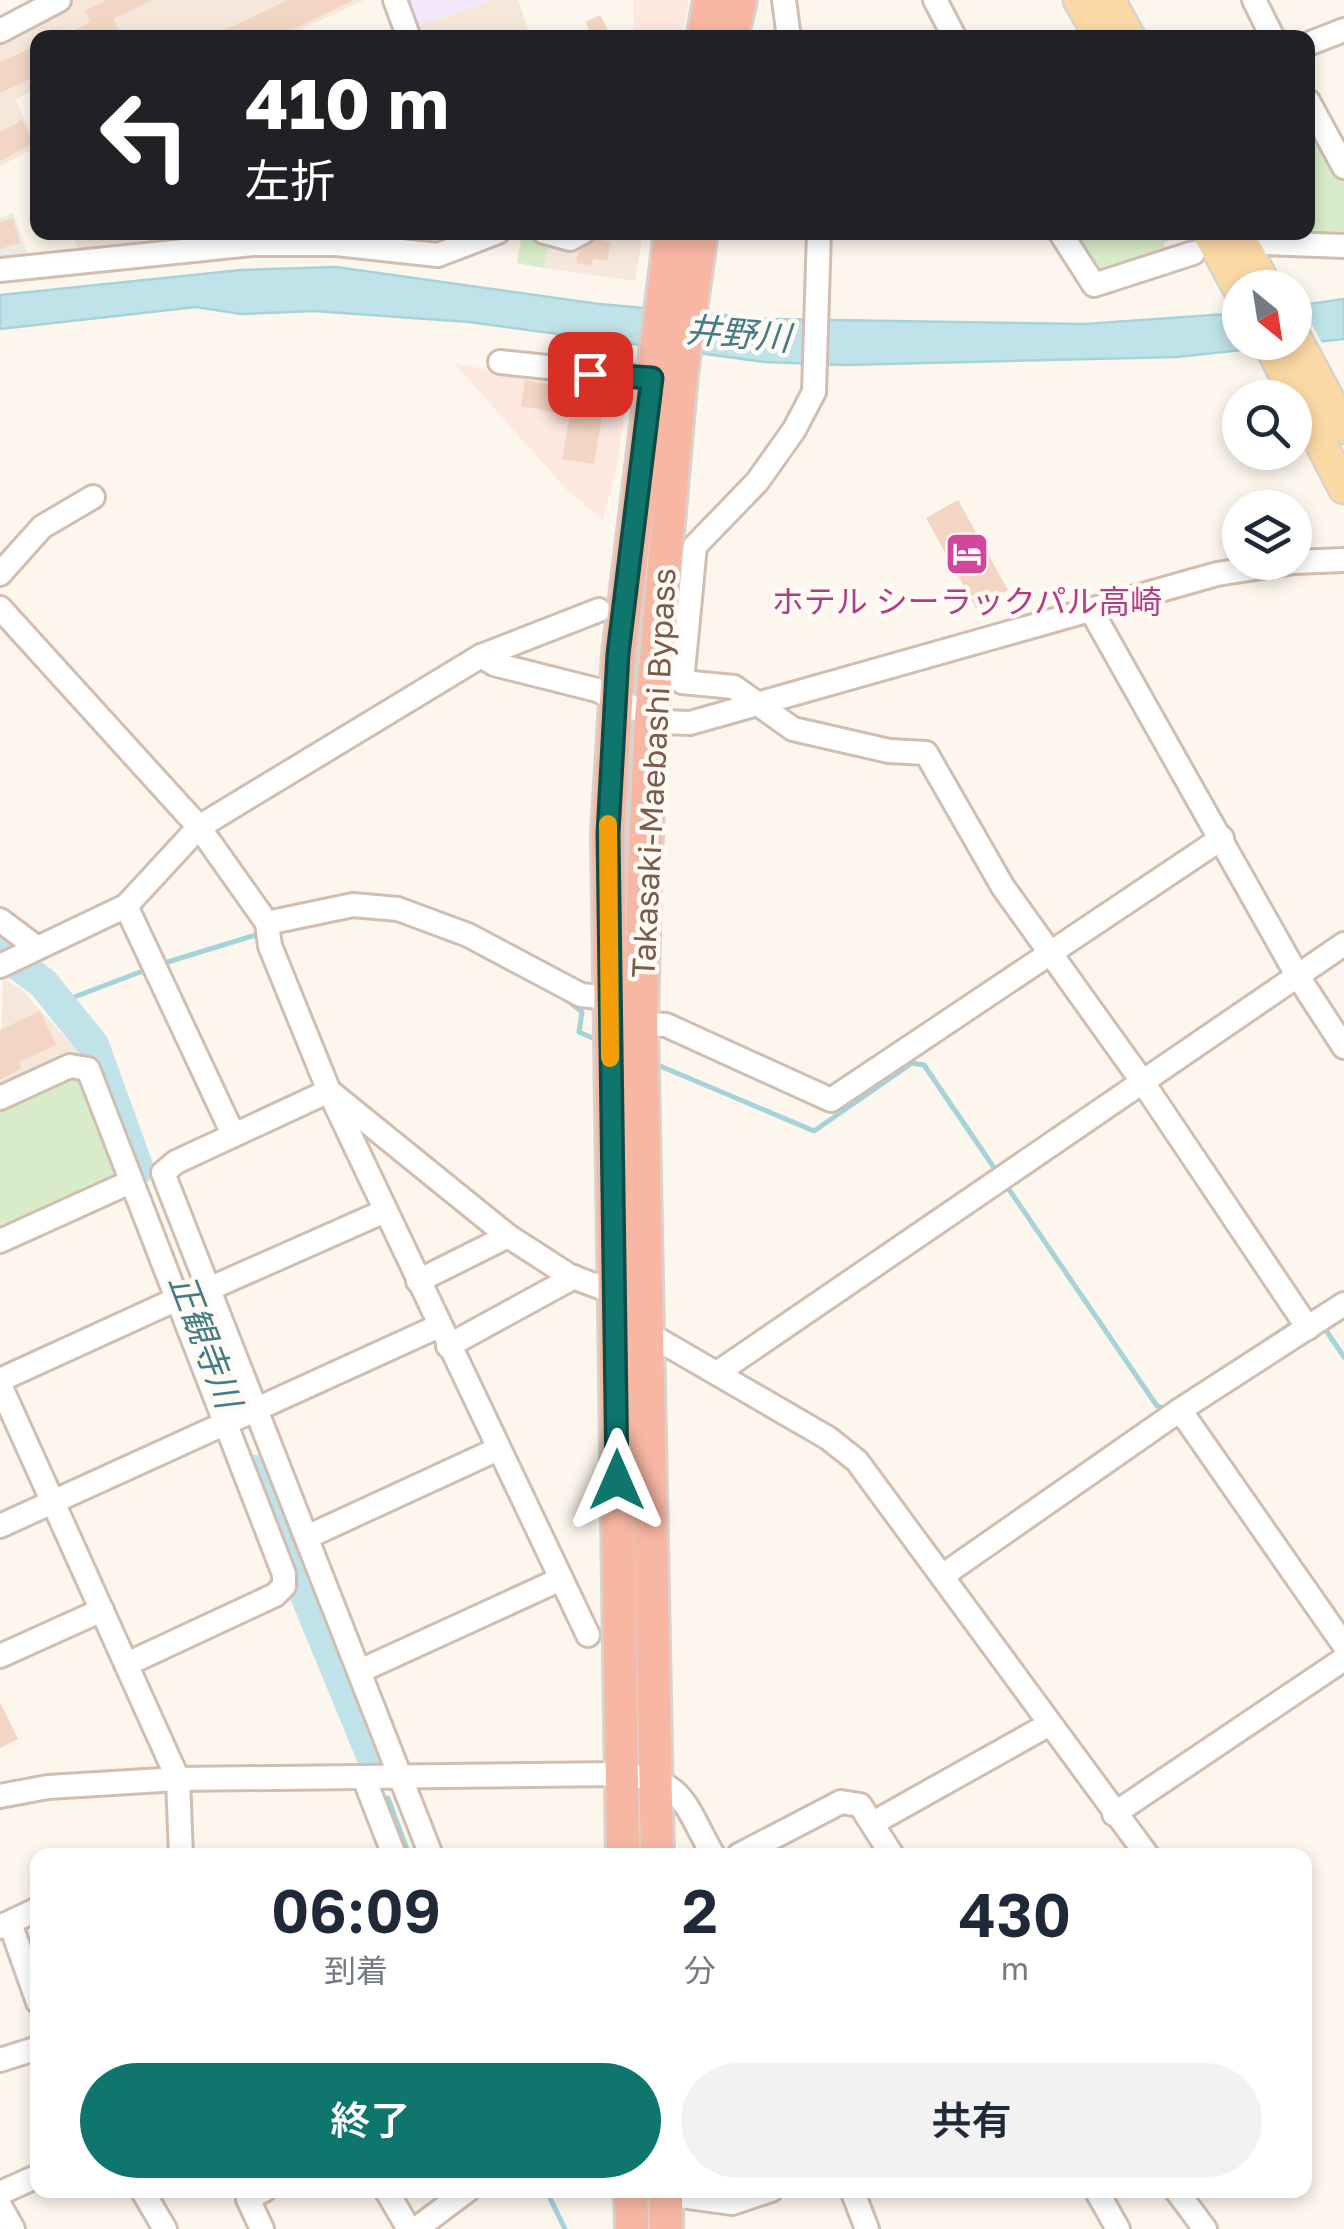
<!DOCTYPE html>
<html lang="ja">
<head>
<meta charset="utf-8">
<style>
	:root { --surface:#fff; --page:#f2f2f3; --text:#1f2937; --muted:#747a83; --accent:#0f766e }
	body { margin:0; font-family:"Golos Text","Noto Sans JP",sans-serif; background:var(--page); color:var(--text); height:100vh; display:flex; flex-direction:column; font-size:38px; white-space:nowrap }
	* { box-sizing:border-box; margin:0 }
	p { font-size:32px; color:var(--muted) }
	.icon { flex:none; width:55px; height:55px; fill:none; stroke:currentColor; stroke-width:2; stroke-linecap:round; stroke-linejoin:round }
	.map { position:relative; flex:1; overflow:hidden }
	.side { position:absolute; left:30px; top:1848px; width:1282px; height:350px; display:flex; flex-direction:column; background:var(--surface); border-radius:20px; box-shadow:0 5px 15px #0003 }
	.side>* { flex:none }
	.hud { position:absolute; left:30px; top:30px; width:1285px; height:210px; border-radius:20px; box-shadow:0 5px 15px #0003; background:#202124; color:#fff; overflow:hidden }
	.needle { width:65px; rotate:150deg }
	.fabs { position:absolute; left:1222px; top:270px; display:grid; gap:20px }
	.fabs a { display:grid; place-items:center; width:90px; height:90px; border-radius:50%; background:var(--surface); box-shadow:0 5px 15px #0003; font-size:50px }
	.pin { position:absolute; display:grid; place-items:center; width:85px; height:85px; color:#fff; margin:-42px; border-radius:20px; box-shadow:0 5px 15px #0006 }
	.me { position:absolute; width:110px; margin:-55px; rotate:0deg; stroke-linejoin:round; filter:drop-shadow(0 0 8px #0008) }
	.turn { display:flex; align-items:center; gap:35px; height:210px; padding:0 50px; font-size:45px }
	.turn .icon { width:130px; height:130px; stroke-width:2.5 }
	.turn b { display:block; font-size:70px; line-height:85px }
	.eta { display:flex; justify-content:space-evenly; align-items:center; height:170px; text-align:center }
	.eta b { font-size:60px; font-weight:600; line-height:70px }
	.cta { display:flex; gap:20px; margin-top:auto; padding:20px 50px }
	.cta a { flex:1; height:115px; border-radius:60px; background:var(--accent); color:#fff; font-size:40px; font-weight:600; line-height:115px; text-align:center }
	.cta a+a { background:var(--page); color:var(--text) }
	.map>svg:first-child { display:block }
	.residential { fill:#f5e8da }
	.commercial { fill:#fde8e0 }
	.industrial { fill:#efe9e4 }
	.education { fill:#f3e8fa }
	.green { fill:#d8ecc9 }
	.water { fill:#bfe3e8; stroke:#a5d3da; stroke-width:2.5 }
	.pier { fill:#fdf6ec }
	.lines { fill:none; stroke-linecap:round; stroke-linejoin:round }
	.stream { stroke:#a5d3da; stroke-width:5 }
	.river { stroke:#bfe3e8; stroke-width:32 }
	.building { fill:#f3d5c3 }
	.minor-casing { stroke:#d1beb0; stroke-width:28 }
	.major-casing { stroke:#dad1cd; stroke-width:35 }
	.highway-casing { stroke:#dad1cd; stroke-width:38 }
	.minor { stroke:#fff; stroke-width:22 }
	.major { stroke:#fbd9a5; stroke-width:30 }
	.highway { stroke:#f7b7a3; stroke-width:32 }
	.route-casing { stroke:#0a4d48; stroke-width:25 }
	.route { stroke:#0f766e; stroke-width:18 }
	.slow { stroke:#f59e0b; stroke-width:18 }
	.labels { text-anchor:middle; stroke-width:9; stroke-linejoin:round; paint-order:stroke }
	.hotel-label { font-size:32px; fill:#b23c85; stroke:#fffaf3 }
	.street-label { font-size:32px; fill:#7a5c4d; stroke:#fffaf3 }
	.water-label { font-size:35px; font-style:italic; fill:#437c86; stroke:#fffaf3 }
</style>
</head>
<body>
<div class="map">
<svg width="1344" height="2229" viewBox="0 0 1344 2229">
	<rect width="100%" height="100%" fill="#fdf6ec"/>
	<!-- residential -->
	<g class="residential">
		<polygon points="73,0 364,0 285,37 38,38 37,87 16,100 37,147 0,166 0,38"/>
		<polygon points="493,0 518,0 531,37 413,37 409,28"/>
		<polygon points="73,233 185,233 181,242 78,254"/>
		<polygon points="208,233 406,233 400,246 229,240"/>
		<polygon points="588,233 643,233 635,281 544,268 550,239"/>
		<polygon points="3,979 21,989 79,1053 0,1090"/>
	</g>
	<!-- commercial -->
	<g class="commercial">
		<polygon points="633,0 689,0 682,37 634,37"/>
		<polygon points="455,364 608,389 628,388 617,467 603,520 567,490"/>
	</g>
	<!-- industrial -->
	<polygon class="industrial" points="13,213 31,261 0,265 0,218"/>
	<!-- education -->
	<polygon class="education" points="400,0 493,0 409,28"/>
	<!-- green -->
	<g class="green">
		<polygon points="1320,135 1344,182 1344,238 1257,235 1308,232 1308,142"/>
		<polygon points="522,233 550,239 544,268 517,263"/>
		<polygon points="1067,233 1186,233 1164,243 1166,254 1096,277"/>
		<polygon points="69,1075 82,1080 117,1172 112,1183 0,1235 0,1107"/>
	</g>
	<!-- water -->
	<polygon class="water" points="336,267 599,304 770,319 1085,324 1240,313 1240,342 1295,342 1295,306 1344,299 1344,339 1177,357 844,365 765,362 469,322 314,311 241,314 196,307 0,329 0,295 241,270"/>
	<!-- pier -->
	<polygon class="pier" points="1299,300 1324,347 1253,355 1247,343 1295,342 1295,301"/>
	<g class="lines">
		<!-- stream -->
		<g class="stream">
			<polyline points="158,965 262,933"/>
			<polyline points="563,997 582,1012 579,1032 597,1040"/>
			<polyline points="61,1002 148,969"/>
			<polyline points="653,1063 814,1131 912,1063 924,1065 997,1172"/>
			<polyline points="1006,1185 1157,1406 1168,1409"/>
			<polyline points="1323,1326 1344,1357"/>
			<polyline points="1251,1351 1295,1321"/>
			<polyline points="388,1798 409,1855"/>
			<polyline points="546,2190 565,2229"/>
		</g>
		<!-- river -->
		<g class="river">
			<polyline points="0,951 43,983 93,1045 138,1169"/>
			<polyline points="255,1471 373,1758"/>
		</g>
	</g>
	<!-- building -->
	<g class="building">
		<polygon points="107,0 152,0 114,19 122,38 61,38 90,22 85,11"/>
		<polygon points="288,0 354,0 275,38 208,38"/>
		<polygon points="600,15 608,29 593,37 585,22"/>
		<polygon points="38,45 38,75 0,93 0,62"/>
		<polygon points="22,120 33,143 0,161 0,132"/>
		<polygon points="13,218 20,243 0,249 0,222"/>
		<polygon points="596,239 611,242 607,261 593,259 592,265 576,263 579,251"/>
		<polygon points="525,380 606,394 594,464 562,459 570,415 521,406"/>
		<polygon points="958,500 1008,590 976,608 926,518"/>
		<polygon points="40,1011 56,1045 19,1062 22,1068 0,1080 0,1030"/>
		<polygon points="0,1702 18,1739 0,1748"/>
	</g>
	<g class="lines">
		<defs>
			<g id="minor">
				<polyline points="395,0 409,38"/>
				<polyline points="784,0 789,38"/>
				<polyline points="935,0 955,38"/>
				<polyline points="1254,0 1273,38"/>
				<polyline points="0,31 59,0"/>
				<polyline points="1308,44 1344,30"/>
				<polyline points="1308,101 1344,167"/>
				<polyline points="544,232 570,239 583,232"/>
				<polyline points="819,232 814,392 794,430 757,482 695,546 682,682 734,687 793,729 889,751 926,753 1003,887 1142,1081 1308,1328"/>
				<polyline points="1060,232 1094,285 1193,253"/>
				<polyline points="1262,243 1344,246"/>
				<polyline points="0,270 252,244 336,244 438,255 498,232"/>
				<polyline points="500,362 653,378"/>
				<polyline points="1295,562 1344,560"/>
				<polyline points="0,574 42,527 93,497"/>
				<polyline points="0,608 199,827 267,923 270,946 329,1091 588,1635"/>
				<polyline points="1091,610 1297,975 1344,1047"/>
				<polyline points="481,656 599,610"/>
				<polyline points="126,906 233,1134"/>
				<polyline points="0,920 36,947"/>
				<polyline points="267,923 353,905 398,909 468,935 581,995 609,998"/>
				<polyline points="0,966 126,906 199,827 481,656 494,664 597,690 663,722 690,723 1217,574 1294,562"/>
				<polyline points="641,1024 666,1025 831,1100 1222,838"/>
				<polyline points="0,1098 70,1066 88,1069 284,1574 284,1586 275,1595 127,1664"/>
				<polyline points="0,1241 128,1183"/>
				<polyline points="418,1281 508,1236"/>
				<polyline points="211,1288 385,1211"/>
				<polyline points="647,1333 828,1438 857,1461 1147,1855"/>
				<polyline points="448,1346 574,1277"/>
				<polyline points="717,1373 1344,944"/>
				<polyline points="0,1380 175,1300"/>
				<polyline points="0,1385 178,1779 181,1855"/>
				<polyline points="1180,1410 1344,1645"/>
				<polyline points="0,1526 439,1326"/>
				<polyline points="307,1537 498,1449"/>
				<polyline points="942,1576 1180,1410 1344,1304"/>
				<polyline points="0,1656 102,1610"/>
				<polyline points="360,1671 561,1579"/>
				<polyline points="364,1778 394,1855"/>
				<path d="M 0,1796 L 48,1787 L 178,1779 L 619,1774 C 685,1780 683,1802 713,1855"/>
				<polyline points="1114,1814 1344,1659"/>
				<polyline points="873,1823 1048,1725"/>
				<polyline points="431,1855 163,1173 176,1162 329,1091 508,1236 570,1276 616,1293"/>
				<polyline points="739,1855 841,1802 860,1805 892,1855"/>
				<polyline points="10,1923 38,2002"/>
				<polyline points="0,1927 38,1909"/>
				<polyline points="0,2060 38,2048"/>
				<polyline points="142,2190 165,2229"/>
				<polyline points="386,2190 409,2229"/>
				<polyline points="852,2190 867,2229"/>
				<polyline points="1096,2190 1118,2229"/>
				<polyline points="1176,2190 1205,2229"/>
				<polyline points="0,2193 38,2176"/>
				<polyline points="666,2194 732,2203 771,2190"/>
				<polyline points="0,2206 13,2229"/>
				<polyline points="262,2229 248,2199 264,2190"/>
				<polyline points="416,2229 468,2190"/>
			</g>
			<g id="major">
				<polyline points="1079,0 1101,38"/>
				<polyline points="1109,0 1130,38"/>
				<polyline points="1208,232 1240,291"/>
				<polyline points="1237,232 1267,288"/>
				<polyline points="1295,337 1344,428"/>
				<polyline points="1268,342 1344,488"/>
			</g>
			<g id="highway">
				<polyline points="703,38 710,0"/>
				<polyline points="731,38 740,0"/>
				<polyline points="623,1855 608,833 619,654 671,232"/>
				<polyline points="657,1855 641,1024 644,878 651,718 681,373 701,232"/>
				<polyline points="631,2190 632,2229"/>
				<polyline points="666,2190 666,2229"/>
			</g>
		</defs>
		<!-- minor casing -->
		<use href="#minor" class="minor-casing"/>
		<!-- major casing -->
		<use href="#major" class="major-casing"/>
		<!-- highway casing -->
		<use href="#highway" class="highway-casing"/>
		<!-- minor -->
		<use href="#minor" class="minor"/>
		<!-- major -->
		<use href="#major" class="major"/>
		<!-- highway -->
		<use href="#highway" class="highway"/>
	</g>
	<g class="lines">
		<defs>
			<polyline id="route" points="590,374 652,378 618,654 608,833 617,1480"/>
		</defs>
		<!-- route casing -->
		<use href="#route" class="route-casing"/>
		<!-- route -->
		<use href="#route" class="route"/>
		<!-- slow -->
		<polyline class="slow" points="608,824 610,1058"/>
	</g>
	<!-- icons -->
	<defs>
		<symbol id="hotel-square" viewBox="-11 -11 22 22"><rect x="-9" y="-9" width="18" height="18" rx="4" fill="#d1479c" stroke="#fffaf3"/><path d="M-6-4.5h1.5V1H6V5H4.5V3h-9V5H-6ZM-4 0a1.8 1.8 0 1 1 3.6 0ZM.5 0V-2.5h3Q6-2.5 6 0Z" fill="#fff"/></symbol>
	</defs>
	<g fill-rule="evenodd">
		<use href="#hotel-square" x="942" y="529" width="50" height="50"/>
	</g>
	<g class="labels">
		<!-- hotel labels -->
		<g class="hotel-label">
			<text x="967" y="613">ホテル シーラックパル高崎</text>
		</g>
		<!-- street labels -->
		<g class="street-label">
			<text transform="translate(654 773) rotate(-87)" y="11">Takasaki-Maebashi Bypass</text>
		</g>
		<!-- water labels -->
		<g class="water-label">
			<text transform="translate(738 334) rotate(5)" y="12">井野川</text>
			<text transform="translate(205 1341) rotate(69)" y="12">正観寺川</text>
		</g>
	</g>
</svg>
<div class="fabs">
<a><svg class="needle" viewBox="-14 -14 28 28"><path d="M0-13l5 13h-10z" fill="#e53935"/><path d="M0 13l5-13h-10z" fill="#747a83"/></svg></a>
<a><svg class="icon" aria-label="search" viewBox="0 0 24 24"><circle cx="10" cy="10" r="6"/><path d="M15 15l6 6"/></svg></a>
<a><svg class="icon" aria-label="layers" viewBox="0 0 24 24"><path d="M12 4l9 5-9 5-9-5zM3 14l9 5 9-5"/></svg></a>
</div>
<div class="pin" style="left:590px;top:374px;background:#d93025"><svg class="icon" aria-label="arrive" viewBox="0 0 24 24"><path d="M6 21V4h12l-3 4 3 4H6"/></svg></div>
<svg class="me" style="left:617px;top:1480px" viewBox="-20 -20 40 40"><path d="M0-17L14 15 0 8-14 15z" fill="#0f766e" stroke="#fff" stroke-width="4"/></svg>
<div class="hud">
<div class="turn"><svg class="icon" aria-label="left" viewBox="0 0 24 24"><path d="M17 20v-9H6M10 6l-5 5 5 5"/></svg><div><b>410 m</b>左折</div></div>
</div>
<section class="side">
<div class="eta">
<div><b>06:09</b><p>到着</p></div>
<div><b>2</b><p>分</p></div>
<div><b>430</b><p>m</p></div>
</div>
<div class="cta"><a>終了</a><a>共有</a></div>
</section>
</div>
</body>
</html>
